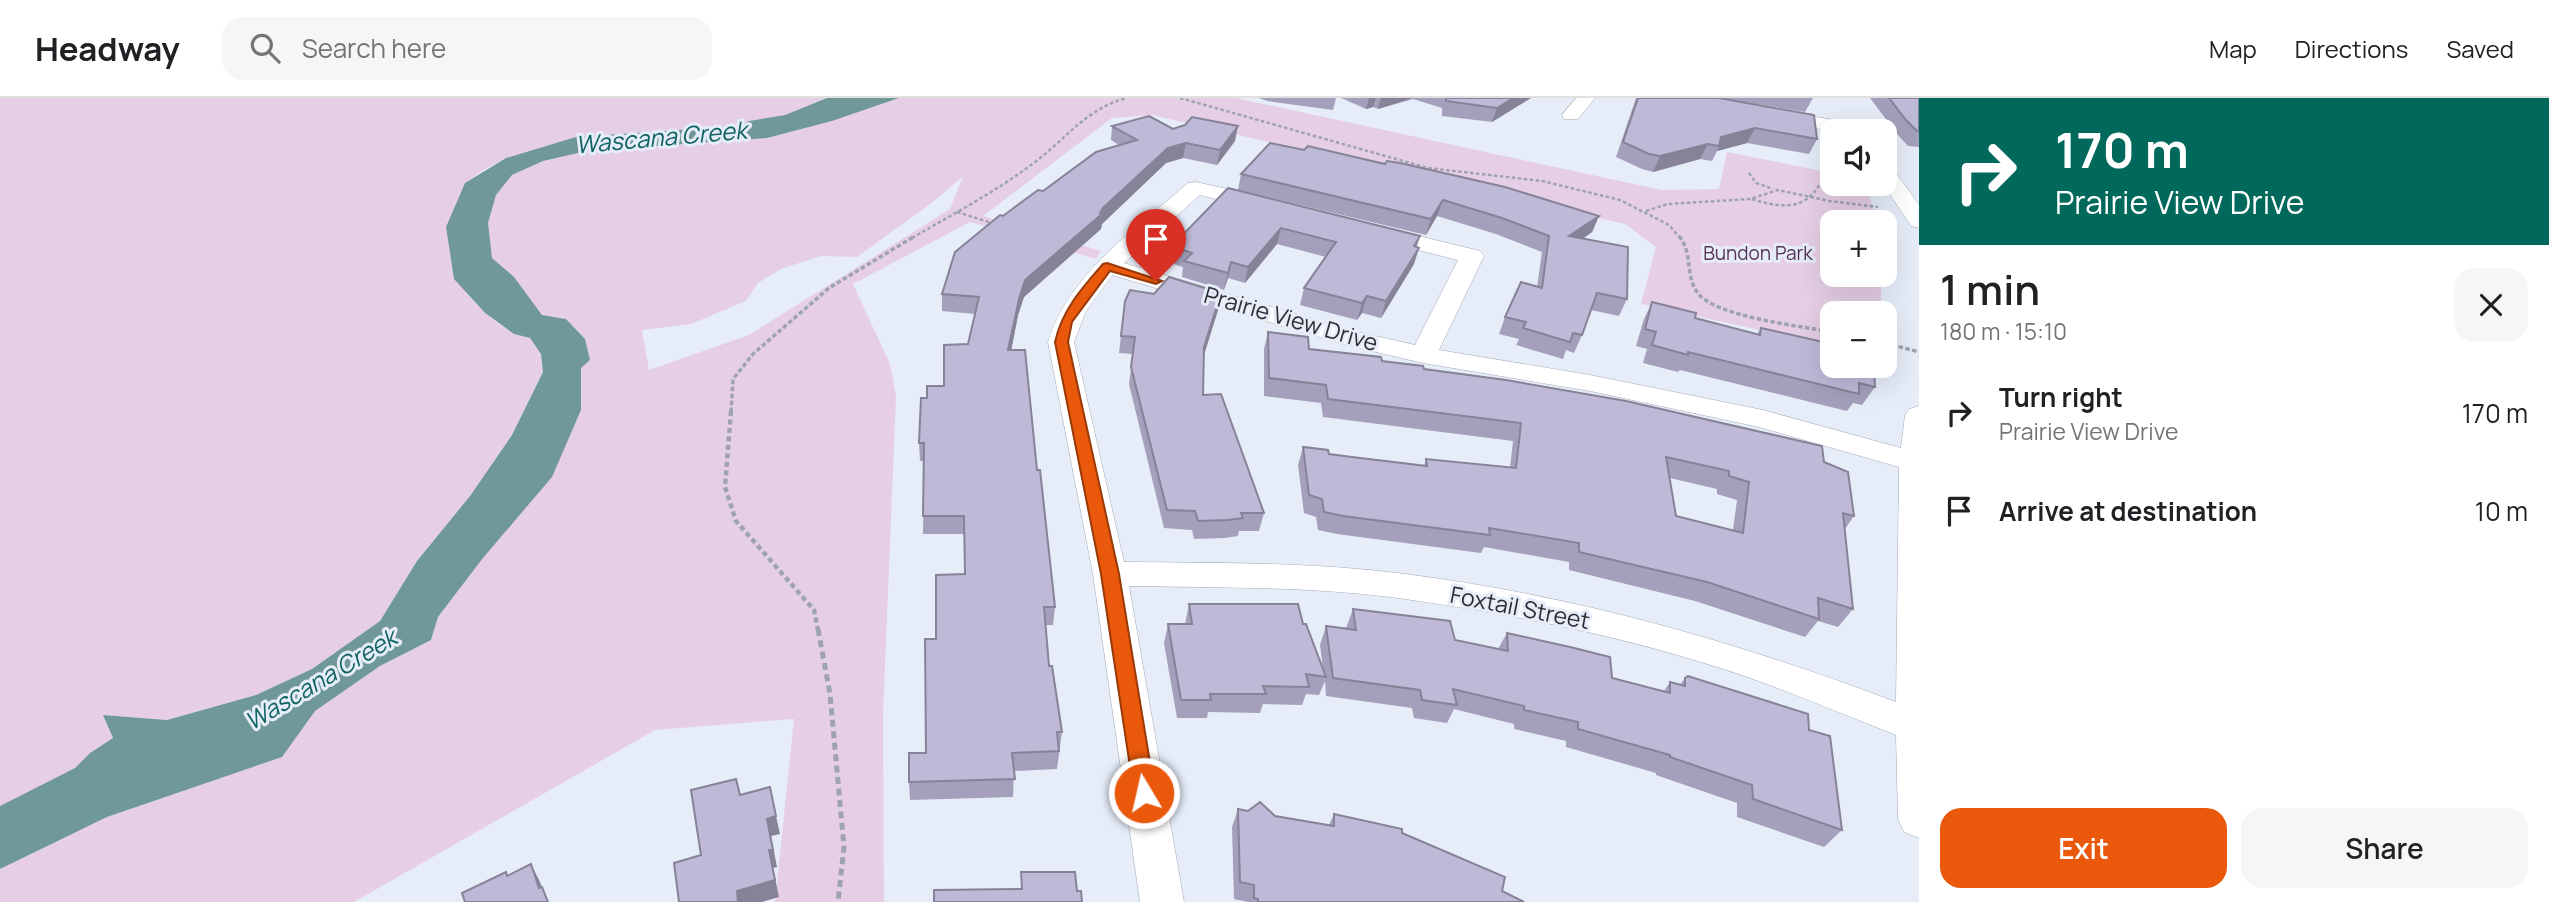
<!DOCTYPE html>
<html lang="en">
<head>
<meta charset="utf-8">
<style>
	:root { --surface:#fff; --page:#f6f6f6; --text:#202124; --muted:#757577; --line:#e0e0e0; --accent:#ea580c }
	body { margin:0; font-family:Manrope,sans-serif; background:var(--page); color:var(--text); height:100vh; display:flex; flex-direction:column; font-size:26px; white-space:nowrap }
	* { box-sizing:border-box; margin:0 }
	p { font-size:23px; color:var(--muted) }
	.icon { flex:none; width:38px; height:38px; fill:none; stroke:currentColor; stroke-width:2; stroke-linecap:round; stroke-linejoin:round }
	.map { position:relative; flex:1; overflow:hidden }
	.drawer { display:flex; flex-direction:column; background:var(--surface); width:630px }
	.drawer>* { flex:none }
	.banner { background:#00695c; color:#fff; overflow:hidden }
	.buttons { position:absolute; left:1820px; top:21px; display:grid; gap:14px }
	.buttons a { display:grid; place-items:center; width:77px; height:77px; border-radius:14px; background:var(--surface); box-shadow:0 7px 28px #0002; font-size:35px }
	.pin { position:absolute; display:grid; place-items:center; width:60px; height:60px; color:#fff; margin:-72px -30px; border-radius:50% 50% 50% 0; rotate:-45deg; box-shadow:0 0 7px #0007 }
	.pin .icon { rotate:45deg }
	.me { position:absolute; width:77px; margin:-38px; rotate:351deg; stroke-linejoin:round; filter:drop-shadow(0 0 5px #0008) }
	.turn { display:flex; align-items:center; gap:24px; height:147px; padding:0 21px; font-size:32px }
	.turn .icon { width:91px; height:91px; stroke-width:2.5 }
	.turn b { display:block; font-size:49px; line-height:60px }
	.round { display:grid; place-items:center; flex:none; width:74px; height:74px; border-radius:21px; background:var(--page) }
	.overview { display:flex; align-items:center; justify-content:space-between; height:119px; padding:0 21px }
	h1 { font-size:42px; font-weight:600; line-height:52px }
	.primary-button { display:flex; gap:14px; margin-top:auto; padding:14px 21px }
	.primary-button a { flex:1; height:80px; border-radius:21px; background:var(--accent); color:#fff; font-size:28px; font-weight:600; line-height:80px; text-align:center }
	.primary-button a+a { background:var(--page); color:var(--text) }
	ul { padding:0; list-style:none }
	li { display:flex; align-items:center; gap:21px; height:98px; padding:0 21px }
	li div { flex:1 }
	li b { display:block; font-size:26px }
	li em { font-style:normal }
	header { display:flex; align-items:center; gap:42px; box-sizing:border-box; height:98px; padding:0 35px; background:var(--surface); border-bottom:2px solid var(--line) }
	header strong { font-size:33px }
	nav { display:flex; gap:38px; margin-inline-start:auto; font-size:24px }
	.search { width:490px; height:63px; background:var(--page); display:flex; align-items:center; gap:18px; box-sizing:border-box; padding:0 24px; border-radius:21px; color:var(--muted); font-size:26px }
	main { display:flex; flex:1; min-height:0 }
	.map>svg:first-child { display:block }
	.green { fill:#e6cfe6; fill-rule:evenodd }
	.water { fill:#719898 }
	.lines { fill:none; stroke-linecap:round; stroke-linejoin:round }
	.minor-casing { stroke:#a2a9b4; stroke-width:1 }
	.path-far3 { stroke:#9ea3ad; stroke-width:2.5; stroke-dasharray:3.5 2.5; stroke-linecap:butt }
	.path-far2 { stroke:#9ea3ad; stroke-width:3.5; stroke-dasharray:4.5 2.5; stroke-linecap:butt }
	.path-far1 { stroke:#9ea3ad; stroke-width:4.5; stroke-dasharray:5 3.5; stroke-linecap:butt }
	.path { stroke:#9ea3ad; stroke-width:5; stroke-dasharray:7 4.5; stroke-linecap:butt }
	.minor { fill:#fff; fill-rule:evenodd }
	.wall { fill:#a49fba; fill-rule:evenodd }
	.shaded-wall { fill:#868297 }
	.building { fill:#bfb9d8; stroke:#868297; stroke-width:2; fill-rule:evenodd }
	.route { fill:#ea580c; stroke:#983908; stroke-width:2 }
	.labels { text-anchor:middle; stroke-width:6; stroke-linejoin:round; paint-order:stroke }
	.far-park-label { font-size:19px; fill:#563457; stroke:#e6edf9 }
	.street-label { font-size:23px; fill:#2c2e33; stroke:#e6edf9 }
	.water-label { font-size:24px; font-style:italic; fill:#116363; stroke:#e6edf9 }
</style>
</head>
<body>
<header>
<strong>Headway</strong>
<div class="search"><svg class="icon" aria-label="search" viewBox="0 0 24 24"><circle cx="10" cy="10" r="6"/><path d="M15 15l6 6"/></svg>Search here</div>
<nav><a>Map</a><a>Directions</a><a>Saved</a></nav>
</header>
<main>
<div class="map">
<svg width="1919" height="804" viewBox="0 0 1919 804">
	<rect width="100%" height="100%" fill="#e6edf9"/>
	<!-- green -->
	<path class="green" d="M 0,0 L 827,0 L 785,17 L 749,23 L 737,28 L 576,39 L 506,60 L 485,71 L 465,85 L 446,129 L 454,181 L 507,174 L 492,160 L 487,125 L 496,97 L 512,77 L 543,63 L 587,53 L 767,40 L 832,23 L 899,0 L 1236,0 L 1662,92 L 1719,91 L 1727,54 L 1832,75 L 1832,86 L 1871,86 L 1868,93 L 1877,124 L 1832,124 L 1832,177 L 1881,177 L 1881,215 L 1832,215 L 1832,248 L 1641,206 L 1656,149 L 1625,126 L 1152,17 L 1112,20 L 983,118 L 1101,153 L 1096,161 L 970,124 L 853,186 L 890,266 L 896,298 L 883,618 L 884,804 L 775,804 L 794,621 L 655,632 L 354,804 L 0,804 L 0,771 L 107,719 L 282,659 L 314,613 L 380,568 L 431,542 L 438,519 L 483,460 L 581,312 L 581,270 L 566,221 L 542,217 L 513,179 L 462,189 C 478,211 503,234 530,240 L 541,256 L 543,274 L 512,337 L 470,398 L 417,463 L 380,523 L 312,571 L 256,597 L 167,622 L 104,617 L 113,640 L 90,655 L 75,670 L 0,708 ZM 963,78 L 950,111 L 749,237 L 649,272 L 642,232 L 691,226 L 746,203 L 758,185 L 781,171 L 821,158 L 857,159 L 933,104 Z"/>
	<!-- water -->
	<polygon class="water" points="827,0 899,0 832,23 767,40 587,53 543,63 512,77 496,97 488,125 492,160 514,179 542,217 566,221 585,241 590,262 581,270 581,312 552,379 483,460 438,519 431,542 380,568 315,613 282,659 107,719 0,771 0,708 75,670 90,655 113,640 103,617 167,622 256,597 312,571 380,523 417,463 470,398 512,337 543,274 541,256 530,240 514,236 485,215 454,181 446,129 465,85 506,60 576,39 737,28 749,23 785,17"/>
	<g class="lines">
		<defs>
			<g id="minor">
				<polygon points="1576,0 1595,0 1578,21 1564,21 1562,17"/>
				<polygon points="1774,12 1852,25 1862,31 1860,33 1832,33 1767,22 1765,18"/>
				<polygon points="1885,67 1892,69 1919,107 1919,130 1911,128 1883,86"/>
				<path d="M 1196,84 L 1271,101 L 1274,106 L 1271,111 L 1263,113 L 1200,97 L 1124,165 L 1353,233 L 1415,247 L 1458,162 L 1370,140 L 1367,135 L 1370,130 L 1378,128 L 1480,153 L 1484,158 L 1439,252 L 1590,277 L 1763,312 L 1901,350 L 1905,317 L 1909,311 L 1919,308 L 1919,740 L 1904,734 L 1898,721 L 1896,637 C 1853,620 1810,602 1767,586 C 1651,544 1527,518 1405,501 C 1314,488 1221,490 1129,488 L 1184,804 L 1140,804 L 1093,476 L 1048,244 C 1069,175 1136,131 1188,85 ZM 1112,177 L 1346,247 L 1423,265 L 1590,293 L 1759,329 L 1899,369 L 1896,604 C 1734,543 1577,498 1405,476 C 1312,464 1218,465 1124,464 L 1074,244 L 1086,213 Z"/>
			</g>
		</defs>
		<!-- minor casing -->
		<use href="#minor" class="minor-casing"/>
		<!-- path-far3 -->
		<g class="path-far3">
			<polyline points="1180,0 1428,70 1542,83 1620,102 1669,127 1680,140"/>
			<polyline points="1749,75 1756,85 1773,91"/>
			<path d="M 1752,101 C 1777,109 1804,114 1819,87"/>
			<polyline points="1646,113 1668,106 1750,101 1778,92 1829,103 1878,109"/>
			<polyline points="957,114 995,126"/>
			<path d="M 912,140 C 953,116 997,93 1035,64 C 1068,39 1085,12 1126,0"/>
		</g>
		<!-- path-far2 -->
		<g class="path-far2">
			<path d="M 1679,138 C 1693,155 1685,177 1697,194 C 1714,219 1801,228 1832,234"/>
			<polyline points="1885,245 1919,254"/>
			<polyline points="731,314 733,281 753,256 829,190 915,138"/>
		</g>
		<!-- path-far1 -->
		<polyline class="path-far1" points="731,313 725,389 736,423 814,512 818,532"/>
		<!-- path -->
		<polyline class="path" points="818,531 830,596 844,749 838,804"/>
		<!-- minor -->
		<use href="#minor" class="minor"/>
	</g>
	<!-- wall -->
	<g class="wall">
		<polygon points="1259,0 1336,0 1333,12 1267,3"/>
		<polygon points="1341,0 1531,0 1492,24 1442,18 1442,10 1413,1 1378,11 1373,9 1366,11"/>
		<polygon points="1636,0 1719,0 1817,41 1809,56 1747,45 1717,53 1712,63 1700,61 1653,74 1642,71 1616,59"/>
		<polygon points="1722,0 1813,0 1805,14"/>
		<polygon points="1870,0 1919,0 1919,49 1908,48 1897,36"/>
		<polygon points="1112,28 1173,31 1235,43 1217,67 1183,60 1166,65 1102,126 1101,131 1024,199 1018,217 1011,252 1037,372 1055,509 1053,527 1045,527 1049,568 1062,634 1057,671 1014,673 1013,699 910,702 909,684 926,655 936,541 965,476 964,436 923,436 924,363 920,363 919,345 927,300 944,288 968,246 975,216 942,213 942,196 1003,118 1119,47 1111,42"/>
		<polygon points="1241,76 1599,118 1592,134 1583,141 1627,201 1619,218 1591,212 1582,237 1574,255 1566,252 1563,261 1516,247 1519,241 1499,236 1505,219 1537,189 1542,154 1496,136 1437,118 1426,137 1238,92"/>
		<polygon points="1228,90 1420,138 1417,149 1414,166 1381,220 1362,215 1357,222 1300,207 1304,190 1326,159 1277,146 1245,185 1228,180 1224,192 1182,179 1183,169 1170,165 1172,148"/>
		<polygon points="1221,195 1218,212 1204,257 1203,297 1264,415 1259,433 1239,433 1238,438 1224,440 1194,441 1192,432 1164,430 1129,286 1133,256 1119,255 1125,203 1154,196"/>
		<polygon points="1652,204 1695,220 1757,236 1761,230 1875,289 1862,307 1853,305 1847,313 1680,272 1678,274 1643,265 1647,251 1636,248 1644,221"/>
		<path d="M 1268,234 L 1309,251 L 1424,271 L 1824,364 L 1854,418 L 1845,431 L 1853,511 L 1838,529 L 1818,523 L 1805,539 L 1695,503 L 1569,472 L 1569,464 L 1484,449 L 1481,455 L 1337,436 L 1318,432 L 1316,419 L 1304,415 L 1298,367 L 1303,349 L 1329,356 L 1352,359 L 1424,368 L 1426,361 L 1510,370 L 1513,343 L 1323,319 L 1321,305 L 1264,298 L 1264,251 ZM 1670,380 L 1717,391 L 1717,396 L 1737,402 L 1733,432 L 1676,418 Z"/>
		<polygon points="1189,506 1303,526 1323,571 1320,547 1326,528 1346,530 1353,511 1455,542 1498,551 1507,535 1612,580 1664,593 1670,584 1680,587 1685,580 1809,632 1842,732 1824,749 1737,719 1737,705 1656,677 1656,675 1566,649 1566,643 1514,631 1514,626 1454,611 1447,625 1414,620 1412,610 1326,598 1325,583 1319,597 1306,596 1302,607 1263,606 1260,615 1208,614 1207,620 1177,620 1164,545 1168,526 1185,526"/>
		<polygon points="1238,711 1329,727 1334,716 1402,735 1502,793 1524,804 1248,804 1234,801 1232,729"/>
	</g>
	<!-- shaded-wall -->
	<g class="shaded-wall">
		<polygon points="1369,0 1376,0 1373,9 1366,11"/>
		<polygon points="1381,0 1413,0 1378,11"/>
		<polygon points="1513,0 1531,0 1492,24 1497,10"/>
		<polygon points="1238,28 1235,43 1217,67 1220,52"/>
		<polygon points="1755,30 1747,45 1717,53 1719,48 1721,39"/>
		<polygon points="1186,45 1183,60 1166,65 1102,126 1101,131 1024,199 1018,217 1008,269 1008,252 1019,201 1025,182 1168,50"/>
		<polygon points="1708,46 1700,61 1653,74 1660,58"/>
		<polygon points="1443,102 1437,118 1426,137 1431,121"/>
		<polygon points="1599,118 1592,134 1562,154 1569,138"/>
		<polygon points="1281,130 1277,146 1245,185 1248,169"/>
		<polygon points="1419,150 1414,166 1381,220 1386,203"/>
		<polygon points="1231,164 1228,180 1224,192 1228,175"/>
		<polygon points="1221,195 1218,212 1201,266 1204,249"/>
		<polygon points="1367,198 1362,215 1357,222 1362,205"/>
		<polygon points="776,718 780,736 771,738 777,769 773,770 779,799 762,804 738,804 737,793 769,752 767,721"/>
		<polygon points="531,766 540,784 547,804 539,790"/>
	</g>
	<!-- building -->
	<g class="building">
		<polygon points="1446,0 1513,0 1497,10 1446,3"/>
		<polygon points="1638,0 1719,0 1814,17 1817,41 1755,30 1721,39 1719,48 1708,46 1660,58 1649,56 1623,44"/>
		<polygon points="1889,0 1919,0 1919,33 1917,33 1906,22"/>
		<polygon points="1149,18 1173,31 1185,27 1192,19 1238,28 1220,52 1186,45 1168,50 1103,110 1100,115 1103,115 1025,182 1019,201 1008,252 1025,252 1037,372 1040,372 1055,509 1044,509 1049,568 1052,568 1062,634 1057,634 1059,653 1012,655 1015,681 909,684 909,655 926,655 925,541 936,541 936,477 965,476 964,418 923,418 924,345 919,345 921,300 927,300 927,288 944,288 944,247 968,246 979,199 942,196 955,154 1000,117 1003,118 1038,92 1043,93 1096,54 1137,42 1112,28"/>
		<polygon points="1270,45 1304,52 1308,48 1385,66 1387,63 1400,65 1505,89 1599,118 1569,138 1628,149 1627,201 1597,195 1582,237 1573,235 1570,244 1523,230 1526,224 1505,219 1521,184 1542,190 1549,138 1502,120 1443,102 1431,121 1241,76"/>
		<polygon points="1228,90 1420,138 1414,148 1419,150 1386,203 1367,198 1362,205 1304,190 1336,144 1281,130 1248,169 1231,164 1228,175 1184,163 1192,155 1172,148"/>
		<polygon points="1169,179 1221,195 1204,249 1203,297 1221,296 1264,415 1241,415 1243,420 1228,422 1198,423 1195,413 1167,412 1131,269 1135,239 1121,238 1125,203 1130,192 1154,196"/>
		<polygon points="1652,204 1696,215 1695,220 1760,237 1761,230 1832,246 1832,268 1874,268 1875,289 1859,285 1859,296 1688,254 1688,257 1652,247 1656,234 1645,231"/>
		<path d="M 1268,234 L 1308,239 L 1309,251 L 1381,259 L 1382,263 L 1423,268 L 1424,271 L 1506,282 L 1626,303 L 1822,348 L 1824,364 L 1848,374 L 1854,418 L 1843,415 L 1853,511 L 1818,500 L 1819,521 L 1707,484 L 1579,454 L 1579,445 L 1489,430 L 1490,437 L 1343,418 L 1324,414 L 1322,401 L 1309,397 L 1303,349 L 1328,352 L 1329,356 L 1352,359 L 1427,368 L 1426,361 L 1516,370 L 1521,325 L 1328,301 L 1326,287 L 1269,280 ZM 1666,359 L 1729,373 L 1729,378 L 1749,384 L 1743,435 L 1676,418 Z"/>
		<polygon points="1189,506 1298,506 1303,526 1306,526 1326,579 1306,576 1309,589 1263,588 1266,596 1210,596 1211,602 1181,602 1168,526 1192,526"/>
		<polygon points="1353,511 1450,523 1455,542 1508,553 1507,535 1570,549 1610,559 1612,580 1670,595 1670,584 1685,588 1685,580 1688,578 1808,616 1809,632 1830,638 1842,732 1753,701 1752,687 1670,659 1670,657 1578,631 1578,624 1524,612 1524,608 1453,591 1457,607 1422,602 1420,592 1333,580 1326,528 1356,532"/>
		<polygon points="736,681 740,697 770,689 776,718 767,721 773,752 769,752 775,782 737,793 738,804 679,804 674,765 701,757 691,692"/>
		<polygon points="1260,704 1275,718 1334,728 1334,716 1402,731 1402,735 1505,779 1502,793 1524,804 1258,804 1258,801 1254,800 1254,787 1240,784 1238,711 1248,713"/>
		<polygon points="531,766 539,790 542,789 548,804 465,804 462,795 506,774 507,778"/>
		<polygon points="1021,774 1075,774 1077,793 1081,793 1082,804 934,804 934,792 1022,791"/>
	</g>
	<!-- route -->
	<path class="route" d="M 1107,165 L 1162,183 L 1156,186 L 1110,173 L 1072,224 L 1068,244 L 1119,476 L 1155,695 L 1152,701 L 1144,704 L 1137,701 L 1134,695 L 1101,476 L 1055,244 C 1062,212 1082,190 1103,166 Z"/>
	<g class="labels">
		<!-- far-park labels -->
		<g class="far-park-label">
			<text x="1758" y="162">Bundon Park</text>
		</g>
		<!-- street labels -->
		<g class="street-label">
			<text transform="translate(1291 221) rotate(16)" y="8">Prairie View Drive</text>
			<text transform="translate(1520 510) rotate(11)" y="8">Foxtail Street</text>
		</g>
		<!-- water labels -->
		<g class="water-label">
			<text transform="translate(661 40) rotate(-5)" y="8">Wascana Creek</text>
			<text transform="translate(321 582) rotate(-31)" y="8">Wascana Creek</text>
		</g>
	</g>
</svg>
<div class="buttons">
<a><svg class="icon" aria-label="sound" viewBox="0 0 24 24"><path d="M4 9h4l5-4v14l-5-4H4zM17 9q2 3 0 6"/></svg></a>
<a>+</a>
<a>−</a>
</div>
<div class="pin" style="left:1156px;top:183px;background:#d93025"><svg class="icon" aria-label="arrive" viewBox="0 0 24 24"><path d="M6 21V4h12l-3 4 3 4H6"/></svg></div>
<svg class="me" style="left:1144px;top:695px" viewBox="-20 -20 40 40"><circle r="17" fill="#ea580c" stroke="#fff" stroke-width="3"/><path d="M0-11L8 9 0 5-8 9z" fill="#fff"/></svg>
</div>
<section class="drawer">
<div class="banner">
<div class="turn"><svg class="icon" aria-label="right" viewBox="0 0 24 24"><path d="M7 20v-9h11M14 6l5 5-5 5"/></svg><div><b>170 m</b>Prairie View Drive</div></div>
</div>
<div class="overview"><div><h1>1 min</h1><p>180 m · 15:10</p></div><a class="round"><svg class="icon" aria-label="close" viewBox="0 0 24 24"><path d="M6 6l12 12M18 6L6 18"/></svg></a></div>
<ul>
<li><svg class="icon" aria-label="right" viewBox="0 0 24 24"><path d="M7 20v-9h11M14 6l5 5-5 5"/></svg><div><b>Turn right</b><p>Prairie View Drive</p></div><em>170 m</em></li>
<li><svg class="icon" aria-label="arrive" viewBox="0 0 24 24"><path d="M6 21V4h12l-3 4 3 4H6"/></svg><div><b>Arrive at destination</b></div><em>10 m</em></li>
</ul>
<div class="primary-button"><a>Exit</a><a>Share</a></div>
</section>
</main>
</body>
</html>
